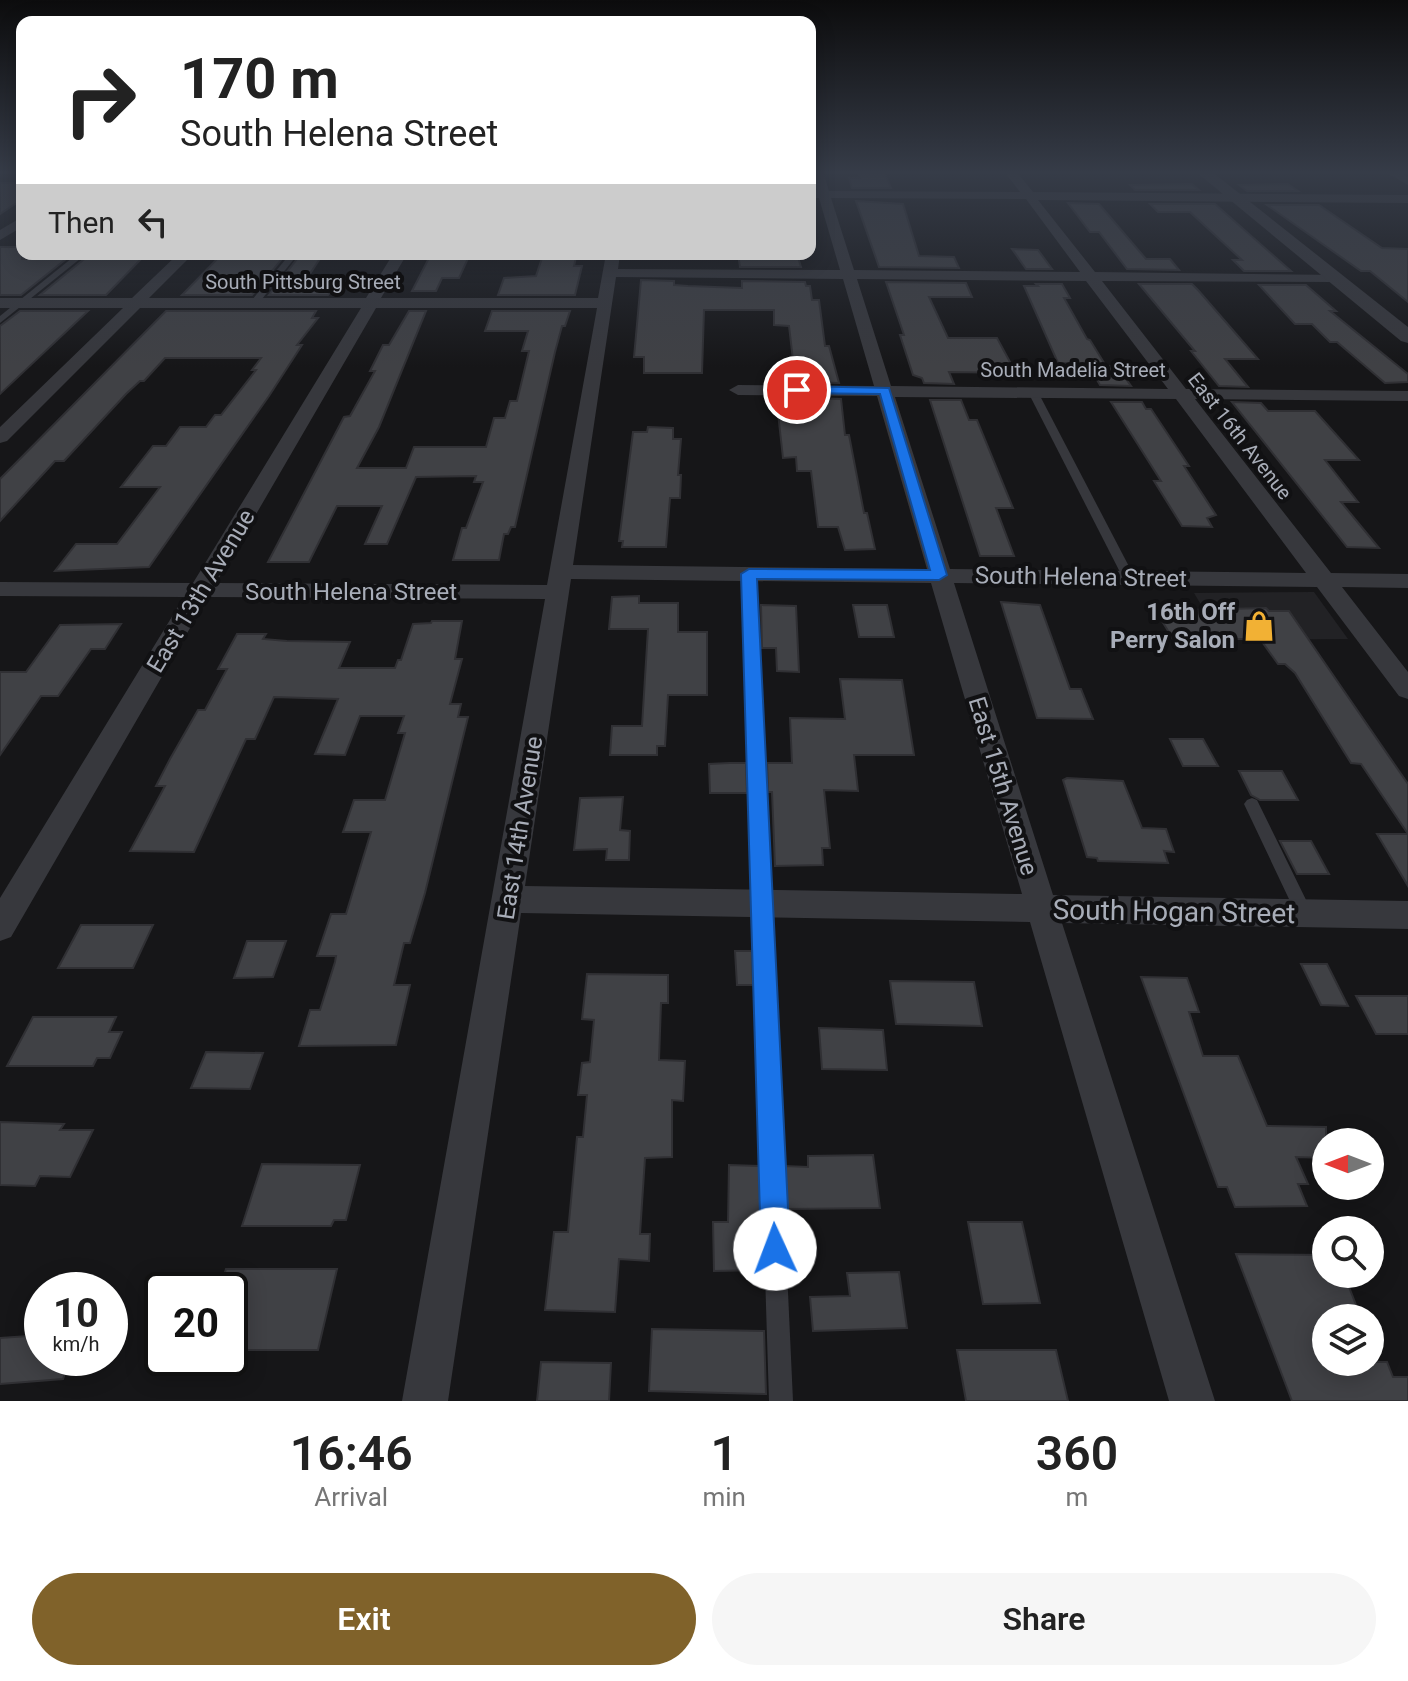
<!DOCTYPE html>
<html lang="en">
<head>
<meta charset="utf-8">
<style>
	:root { --surface:#fff; --page:#f6f6f6; --text:#222; --muted:#767676; --accent:#80622a }
	body { margin:0; font-family:Roboto,sans-serif; background:var(--page); color:var(--text); height:100vh; display:flex; flex-direction:column; font-size:30px; white-space:nowrap }
	* { box-sizing:border-box; margin:0 }
	p { font-size:26px; color:var(--muted) }
	.icon { flex:none; width:44px; height:44px; fill:none; stroke:currentColor; stroke-width:2; stroke-linecap:round; stroke-linejoin:round }
	.map { position:relative; height:1401px; overflow:hidden }
	.side { display:flex; flex-direction:column; background:var(--surface); flex:1 }
	.side>* { flex:none }
	.banner { position:absolute; left:16px; top:16px; width:800px; height:244px; border-radius:16px; box-shadow:0 4px 20px #0003; background:#fff; color:var(--text); overflow:hidden }
	.needle { width:52px; rotate:270deg }
	.buttons { position:absolute; left:1312px; top:1128px; display:grid; gap:16px }
	.buttons a { display:grid; place-items:center; width:72px; height:72px; border-radius:50%; background:var(--surface); box-shadow:0 4px 20px #0003; font-size:40px }
	.speed { position:absolute; left:24px; top:1272px; display:flex; gap:16px; font-size:40px; font-weight:700; text-align:center }
	.speed>* { display:grid; place-content:center; width:104px; height:104px; border-radius:50%; background:var(--surface); box-shadow:0 4px 20px #0003; line-height:1 }
	.speed small { font-size:20px; font-weight:400 }
	.speed .limit { border:4px solid #111; border-radius:12px; background:#fff; color:#111 }
	.pin { position:absolute; display:grid; place-items:center; width:68px; height:68px; color:#fff; margin:-34px; border:4px solid #fff; border-radius:50%; box-shadow:0 2px 8px #0007 }
	.me { position:absolute; width:88px; margin:-44px; rotate:358deg; stroke-linejoin:round; filter:drop-shadow(0 0 6px #0008) }
	.turn { display:flex; align-items:center; gap:28px; height:168px; padding:0 32px; font-size:36px }
	.turn .icon { width:104px; height:104px; stroke-width:2.5 }
	.turn b { display:block; font-size:56px; line-height:68px }
	.then { display:flex; align-items:center; height:76px; padding:0 32px; background:#0003; gap:16px; font-size:30px }
	.eta { display:flex; justify-content:space-evenly; align-items:center; height:136px; text-align:center }
	.eta b { font-size:48px; font-weight:600; line-height:56px }
	.button { display:flex; gap:16px; margin-top:auto; padding:16px 32px }
	.button a { flex:1; height:92px; border-radius:48px; background:var(--accent); color:#fff; font-size:32px; font-weight:600; line-height:92px; text-align:center }
	.button a+a { background:var(--page); color:var(--text) }
	.map>svg:first-child { display:block }
	.built { fill:#222225 }
	.building { fill:#404145; stroke:#303034; stroke-width:2 }
	.lines { fill:none; stroke-linecap:round; stroke-linejoin:round }
	.service { fill:#37383d; fill-rule:evenodd }
	.minor { fill:#37383d; fill-rule:evenodd }
	.tertiary { fill:#37383d; fill-rule:evenodd }
	.route { fill:#1a73e8; stroke:#114b97; stroke-width:2 }
	.labels { text-anchor:middle; stroke-width:8; stroke-linejoin:round; paint-order:stroke }
	.far-street-label { font-size:20px; fill:#a8adb8; stroke:#111113 }
	.street-label { font-size:24px; fill:#a8adb8; stroke:#111113 }
	.poi-label { font-size:24px; font-weight:bold; fill:#a8adb8; stroke:#111113; text-anchor:end }
	.near-street-label { font-size:28px; fill:#a8adb8; stroke:#111113 }
</style>
</head>
<body>
<div class="map">
<svg width="1408" height="1401" viewBox="0 0 1408 1401">
	<rect width="100%" height="100%" fill="#161618"/>
	<!-- built -->
	<polygon class="built" points="1314,592 1348,639 1222,640 1194,593"/>
	<!-- building -->
	<g class="building">
		<polygon points="858,171 884,171 891,188 852,188 849,178 860,178"/>
		<polygon points="0,183 22,183 22,204 15,204 0,214"/>
		<polygon points="1192,184 1199,190 1135,190 1130,185"/>
		<polygon points="1288,184 1298,191 1247,191 1239,185"/>
		<polygon points="856,201 903,204 919,256 954,257 959,268 879,267"/>
		<polygon points="1068,203 1099,204 1146,259 1170,259 1179,270 1127,269 1099,232 1090,232"/>
		<polygon points="1150,204 1215,204 1291,271 1244,271 1233,260 1242,260 1190,212 1158,212"/>
		<polygon points="1267,205 1319,205 1382,248 1408,249 1408,302 1370,271 1361,271"/>
		<polygon points="0,247 22,247 22,259 66,259 21,295 0,295"/>
		<polygon points="1012,249 1038,250 1052,269 1026,269"/>
		<polygon points="222,254 286,254 252,295 182,295"/>
		<polygon points="301,254 323,254 302,286 335,285 328,295 269,295"/>
		<polygon points="436,254 470,254 459,278 442,278 436,291 412,291 430,256"/>
		<polygon points="738,254 797,254 801,267 740,267"/>
		<polygon points="543,255 576,257 574,266 582,266 575,295 498,295 504,278 536,276"/>
		<polygon points="88,256 144,256 106,295 40,295"/>
		<polygon points="641,280 674,281 674,285 688,286 742,288 742,281 805,282 806,286 810,286 812,300 819,300 825,346 829,346 839,383 803,382 800,360 793,360 789,326 774,325 774,310 704,310 702,373 644,373 644,357 634,357"/>
		<polygon points="886,282 966,283 972,297 929,297 948,338 997,338 1016,373 949,372 954,384 924,383 922,378 913,375 900,335 904,335"/>
		<polygon points="1036,284 1062,284 1070,298 1064,298 1087,339 1090,340 1106,366 1117,366 1131,386 1100,385 1097,380 1090,380 1080,363 1058,363 1024,286 1038,286"/>
		<polygon points="1139,284 1192,284 1198,290 1258,359 1225,359 1248,387 1219,386 1191,351 1195,351"/>
		<polygon points="1259,285 1306,285 1336,311 1330,311 1408,374 1408,382 1385,383 1337,342 1330,342 1312,324 1295,324"/>
		<polygon points="20,311 88,311 0,394 0,326"/>
		<polygon points="166,311 316,311 312,318 318,318 297,345 302,345 269,396 149,567 55,571 76,544 117,544 160,487 121,487 153,446 166,446 180,427 206,427 215,415 221,415 256,370 252,370 261,358 165,358 144,381 140,381 126,394 64,461 55,461 0,521 0,479"/>
		<polygon points="409,311 426,311 379,427 357,468 406,468 414,447 486,447 494,418 505,418 510,401 517,401 529,351 522,351 528,331 485,331 492,311 570,311 565,326 562,326 555,352 515,527 511,527 508,534 504,534 499,560 453,560 462,528 466,528 483,482 474,482 476,476 416,477 387,544 365,544 382,506 337,506 309,562 268,562 344,417 350,416 375,371 370,371 383,345 389,345"/>
		<polygon points="806,398 841,399 845,435 849,435 864,513 867,513 875,549 845,550 838,527 818,527 811,471 797,471 796,457 783,458 778,413 808,412"/>
		<polygon points="930,400 961,400 969,420 977,420 1013,508 996,508 1014,556 980,556"/>
		<polygon points="1111,402 1142,402 1146,409 1151,409 1189,466 1184,466 1216,515 1207,518 1212,527 1182,526 1154,481 1161,481"/>
		<polygon points="1232,402 1261,403 1268,411 1315,411 1359,460 1325,460 1358,502 1341,502 1379,548 1347,547"/>
		<polygon points="648,427 673,428 673,439 681,439 678,475 681,475 680,498 670,498 666,547 622,547 623,541 619,541 633,432 647,432"/>
		<polygon points="639,596 639,603 678,603 678,632 707,632 707,695 668,695 665,746 657,746 657,755 610,755 612,726 642,726 648,629 609,629 612,597"/>
		<polygon points="1001,602 1040,605 1070,689 1081,689 1093,719 1037,718"/>
		<polygon points="761,605 796,606 799,672 777,671 776,648 762,648"/>
		<polygon points="853,605 887,605 894,637 859,637"/>
		<polygon points="1181,607 1184,610 1266,608 1269,611 1289,611 1408,784 1408,886 1377,834 1408,834 1361,764 1351,763 1295,673 1285,664 1278,664 1260,639 1173,639 1154,608"/>
		<polygon points="432,621 462,621 455,659 462,659 450,704 461,704 458,717 468,717 425,893 410,943 404,943 394,985 410,985 396,1045 299,1046 310,1010 320,1010 335,962 336,956 317,956 331,914 346,914 371,832 343,832 354,800 385,800 405,733 398,733 404,716 360,716 345,755 315,754 338,699 274,697 255,739 246,739 194,852 130,851 165,786 156,786 170,759 198,710 205,710 227,669 218,669 237,634 266,634 263,639 287,641 350,642 339,668 395,668 398,660 401,660 413,624 431,623"/>
		<polygon points="121,624 105,649 91,649 58,696 41,696 0,755 0,672 26,672 60,625"/>
		<polygon points="840,679 902,680 914,755 854,755 858,791 824,790 830,848 822,848 823,865 775,866 772,792 768,792 767,763 792,763 790,718 845,719"/>
		<polygon points="1170,739 1203,739 1218,766 1183,766"/>
		<polygon points="729,763 746,763 747,793 710,793 709,764"/>
		<polygon points="1239,771 1282,771 1298,800 1260,800 1251,795"/>
		<polygon points="1067,778 1123,781 1142,828 1166,829 1174,852 1164,851 1168,863 1098,861 1097,858 1087,857 1063,780"/>
		<polygon points="623,797 620,830 630,831 629,860 606,860 607,849 574,850 580,798"/>
		<polygon points="1280,841 1311,841 1329,874 1297,874"/>
		<polygon points="81,925 153,925 133,968 58,968"/>
		<polygon points="247,941 286,941 273,977 234,978"/>
		<polygon points="735,951 752,951 753,985 737,985"/>
		<polygon points="1301,964 1327,964 1348,1006 1321,1005"/>
		<polygon points="587,974 668,975 668,1003 661,1003 659,1060 685,1061 683,1101 672,1100 672,1157 645,1158 640,1234 650,1234 649,1261 619,1259 615,1312 545,1310 554,1232 568,1232 577,1137 583,1137 587,1095 578,1095 582,1063 590,1062 594,1020 582,1019"/>
		<polygon points="1141,977 1187,978 1199,1012 1189,1012 1203,1056 1238,1056 1267,1126 1326,1127 1326,1158 1296,1157 1308,1184 1298,1184 1307,1206 1235,1207 1227,1187 1218,1187"/>
		<polygon points="890,981 974,982 982,1026 896,1024"/>
		<polygon points="1356,996 1408,996 1408,1034 1376,1034"/>
		<polygon points="33,1017 116,1017 109,1032 122,1032 110,1058 97,1058 93,1066 7,1066"/>
		<polygon points="819,1028 883,1030 887,1070 822,1069"/>
		<polygon points="206,1052 263,1053 250,1089 191,1088"/>
		<polygon points="0,1122 64,1124 60,1130 93,1130 70,1177 40,1176 35,1186 0,1185"/>
		<polygon points="873,1155 880,1208 787,1209 785,1166 808,1167 808,1156"/>
		<polygon points="262,1164 360,1165 346,1220 334,1220 331,1226 242,1226"/>
		<polygon points="729,1165 759,1166 762,1270 714,1271 713,1222 728,1222"/>
		<polygon points="968,1222 1022,1222 1040,1303 983,1304"/>
		<polygon points="1236,1254 1326,1255 1326,1274 1344,1274 1361,1318 1326,1318 1326,1362 1387,1362 1393,1377 1408,1377 1408,1401 1292,1401"/>
		<polygon points="226,1269 337,1269 318,1350 230,1350 230,1290 219,1290"/>
		<polygon points="899,1272 907,1328 813,1331 810,1297 850,1296 847,1273"/>
		<polygon points="652,1329 764,1331 766,1394 649,1391"/>
		<polygon points="42,1335 42,1358 70,1358 63,1379 0,1384 0,1338"/>
		<polygon points="957,1350 1056,1350 1068,1401 966,1401"/>
		<polygon points="541,1362 611,1363 609,1401 537,1401"/>
	</g>
	<g class="lines">
		<!-- service -->
		<g class="service">
			<polygon points="77,254 86,254 0,323 0,316"/>
			<polygon points="290,254 298,254 258,304 252,304 252,300"/>
			<polygon points="1033,389 1038,392 1135,578 1133,581 1129,582 1123,578 1028,392"/>
			<polygon points="749,570 755,574 793,1401 769,1401 743,574"/>
			<polygon points="1252,798 1257,800 1310,908 1313,913 1310,918 1304,921 1298,918 1244,804 1247,800"/>
		</g>
		<!-- minor -->
		<g class="minor">
			<path d="M 811,171 L 823,171 L 829,191 L 1020,192 L 1004,171 L 1016,171 L 1033,192 L 1408,195 L 1408,203 L 1038,200 L 1095,272 L 1340,275 L 1342,278 L 1335,282 L 1102,281 L 1186,389 L 1408,391 L 1408,401 L 1195,399 L 1331,573 L 1408,574 L 1408,588 L 1342,587 L 1408,672 L 1408,699 L 1399,696 L 1317,587 L 954,583 L 1053,895 L 1408,901 L 1408,929 L 1062,923 L 1215,1401 L 1169,1401 L 1030,922 L 521,913 L 448,1401 L 402,1401 L 545,599 L 208,597 L 11,937 L 0,941 L 0,898 L 184,597 L 0,596 L 0,582 L 193,583 L 361,308 L 140,308 L 7,441 L 0,443 L 0,427 L 123,308 L 0,308 L 0,298 L 132,298 L 178,254 L 193,254 L 149,298 L 366,298 L 393,254 L 407,254 L 381,298 L 598,298 L 606,254 L 620,254 L 618,269 L 840,270 L 819,198 L 810,198 L 810,190 L 817,190 ZM 831,198 L 1026,199 L 1080,272 L 854,270 ZM 616,277 L 843,279 L 874,386 L 738,385 L 729,390 L 738,395 L 877,396 L 927,569 L 573,565 ZM 857,279 L 1086,281 L 1168,389 L 891,386 ZM 376,308 L 597,308 L 547,585 L 216,583 ZM 895,397 L 1176,399 L 1306,573 L 950,569 ZM 571,579 L 931,583 L 1022,894 L 525,886 Z"/>
			<polygon points="1384,171 1398,171 1408,177 1408,185"/>
			<polygon points="22,217 22,227 0,240 0,230"/>
		</g>
		<!-- tertiary -->
		<polygon class="tertiary" points="1195,171 1211,171 1408,327 1408,343 1401,341"/>
	</g>
	<!-- sky -->
	<linearGradient id="sky" x2="0" y2="1"><stop stop-color="#0c0c0d"/><stop offset="0.47" stop-color="#363c48"/><stop offset="1" stop-color="#363c48" stop-opacity="0"/></linearGradient>
	<rect width="1408" height="367" fill="url(#sky)"/>
	<!-- route -->
	<polygon class="route" points="797,386 889,388 947,575 939,580 757,579 790,1249 785,1260 775,1264 765,1260 761,1249 741,574 749,569 930,570 880,394 792,393 791,390"/>
	<!-- icons -->
	<defs>
		<symbol id="shop-bare" viewBox="-9 -9 18 18"><path d="M-5-2.5h2.3a2.7 3.5 0 0 1 5.4 0H5L5.5 6h-11ZM-1.5-2.5h3a1.5 2.3 0 0 0-3 0Z" fill="#f2b134" stroke="#111113" stroke-width="2.5" paint-order="stroke"/></symbol>
	</defs>
	<g fill-rule="evenodd">
		<use href="#shop-bare" x="1237" y="604" width="44" height="44"/>
	</g>
	<g class="labels">
		<!-- far-street labels -->
		<g class="far-street-label">
			<text x="303" y="289">South Pittsburg Street</text>
			<text x="1073" y="377">South Madelia Street</text>
			<text transform="translate(1240 436) rotate(52)" y="7">East 16th Avenue</text>
		</g>
		<!-- street labels -->
		<g class="street-label">
			<text transform="translate(1081 577) rotate(1)" y="8">South Helena Street</text>
			<text transform="translate(201 591) rotate(-59)" y="8">East 13th Avenue</text>
			<text x="351" y="600">South Helena Street</text>
			<text transform="translate(1003 786) rotate(73)" y="8">East 15th Avenue</text>
			<text transform="translate(520 828) rotate(-81)" y="8">East 14th Avenue</text>
		</g>
		<!-- poi labels -->
		<g class="poi-label">
			<text x="1235" y="620">16th Off<tspan x="1235" dy="28">Perry Salon</tspan></text>
		</g>
		<!-- near-street labels -->
		<g class="near-street-label">
			<text transform="translate(1174 911) rotate(1)" y="10">South Hogan Street</text>
		</g>
	</g>
</svg>
<div class="buttons">
<a><svg class="needle" viewBox="-14 -14 28 28"><path d="M0-13l5 13h-10z" fill="#e53935"/><path d="M0 13l5-13h-10z" fill="#767676"/></svg></a>
<a><svg class="icon" aria-label="search" viewBox="0 0 24 24"><circle cx="10" cy="10" r="6"/><path d="M15 15l6 6"/></svg></a>
<a><svg class="icon" aria-label="layers" viewBox="0 0 24 24"><path d="M12 4l9 5-9 5-9-5zM3 14l9 5 9-5"/></svg></a>
</div>
<div class="speed"><div>10<small>km/h</small></div><div class="limit">20</div></div>
<div class="pin" style="left:797px;top:390px;background:#d93025"><svg class="icon" aria-label="arrive" viewBox="0 0 24 24"><path d="M6 21V4h12l-3 4 3 4H6"/></svg></div>
<svg class="me" style="left:775px;top:1249px" viewBox="-20 -20 40 40"><circle r="19" fill="#fff"/><path d="M0-13L10 11 0 6-10 11z" fill="#1a73e8"/></svg>
<div class="banner">
<div class="turn"><svg class="icon" aria-label="right" viewBox="0 0 24 24"><path d="M7 20v-9h11M14 6l5 5-5 5"/></svg><div><b>170 m</b>South Helena Street</div></div>
<div class="then">Then<svg class="icon" aria-label="left" viewBox="0 0 24 24"><path d="M17 20v-9H6M10 6l-5 5 5 5"/></svg></div>
</div>
</div>
<section class="side">
<div class="eta">
<div><b>16:46</b><p>Arrival</p></div>
<div><b>1</b><p>min</p></div>
<div><b>360</b><p>m</p></div>
</div>
<div class="button"><a>Exit</a><a>Share</a></div>
</section>
</body>
</html>
